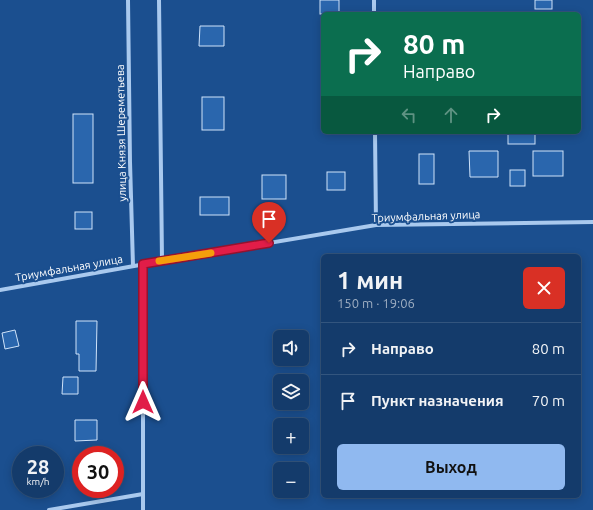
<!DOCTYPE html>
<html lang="ru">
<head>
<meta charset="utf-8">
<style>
	:root { --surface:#143b6b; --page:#214673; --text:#f1f3f6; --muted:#9dadc1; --line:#33557e; --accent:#90b9f0 }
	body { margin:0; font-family:Ubuntu,sans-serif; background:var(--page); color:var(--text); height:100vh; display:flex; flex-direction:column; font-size:15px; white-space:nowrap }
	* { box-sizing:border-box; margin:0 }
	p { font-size:13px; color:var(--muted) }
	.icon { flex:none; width:22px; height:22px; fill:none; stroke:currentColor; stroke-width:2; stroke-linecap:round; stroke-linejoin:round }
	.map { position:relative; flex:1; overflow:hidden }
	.drawer { position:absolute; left:321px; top:254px; width:260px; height:244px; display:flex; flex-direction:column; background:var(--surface); border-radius:6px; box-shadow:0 2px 10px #0003,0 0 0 1px var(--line) }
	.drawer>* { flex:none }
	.banner { position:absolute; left:321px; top:12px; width:260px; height:122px; border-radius:6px; box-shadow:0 2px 10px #0003,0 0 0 1px var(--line); background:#0b6e4f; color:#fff; overflow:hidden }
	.buttons { position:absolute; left:273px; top:330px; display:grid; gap:8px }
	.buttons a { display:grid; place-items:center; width:36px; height:36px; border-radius:6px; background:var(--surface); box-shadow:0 2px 10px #0003,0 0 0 1px var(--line); font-size:20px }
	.speed { position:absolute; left:12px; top:446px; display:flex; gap:8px; font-size:20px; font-weight:700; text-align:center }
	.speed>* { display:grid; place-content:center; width:52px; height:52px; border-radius:50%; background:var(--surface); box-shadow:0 2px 10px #0003,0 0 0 1px var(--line); line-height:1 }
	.speed small { font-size:10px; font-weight:400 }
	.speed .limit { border:6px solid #d22; background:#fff; color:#111 }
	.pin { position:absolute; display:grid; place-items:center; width:34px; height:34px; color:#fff; margin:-41px -17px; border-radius:50% 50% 50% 0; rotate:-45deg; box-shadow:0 0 4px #0007 }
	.pin .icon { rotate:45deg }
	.me { position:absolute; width:44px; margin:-22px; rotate:0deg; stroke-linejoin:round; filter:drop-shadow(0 0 3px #0008) }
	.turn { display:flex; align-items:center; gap:14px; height:84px; padding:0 16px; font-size:18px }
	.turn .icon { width:52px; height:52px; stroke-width:2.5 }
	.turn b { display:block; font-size:28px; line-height:34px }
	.lanes { display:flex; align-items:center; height:38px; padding:0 16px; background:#0003; justify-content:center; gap:20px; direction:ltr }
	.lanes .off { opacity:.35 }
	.round { display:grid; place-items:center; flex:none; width:42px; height:42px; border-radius:6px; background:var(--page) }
	.overview { display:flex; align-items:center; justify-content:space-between; height:68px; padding:0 16px }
	h1 { font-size:24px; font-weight:700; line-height:30px }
	.action { display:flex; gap:8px; margin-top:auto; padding:8px 16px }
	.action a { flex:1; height:46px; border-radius:6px; background:var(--accent); color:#111; font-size:16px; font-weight:700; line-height:46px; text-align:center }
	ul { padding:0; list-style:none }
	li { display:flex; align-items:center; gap:12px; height:52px; padding:0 16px; border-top:1px solid var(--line) }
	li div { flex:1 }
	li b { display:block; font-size:15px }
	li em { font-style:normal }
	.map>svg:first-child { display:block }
	.building { fill:#2a66ad; stroke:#cfe3fa }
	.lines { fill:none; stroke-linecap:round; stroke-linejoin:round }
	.minor { stroke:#a9c9ee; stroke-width:4 }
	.route-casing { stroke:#92132f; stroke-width:10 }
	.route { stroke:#e11d48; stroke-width:7 }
	.slow { stroke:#f59e0b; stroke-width:7 }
	.labels { text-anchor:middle; stroke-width:4; stroke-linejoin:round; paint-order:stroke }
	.street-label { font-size:11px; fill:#fff; stroke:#1b4f8f }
</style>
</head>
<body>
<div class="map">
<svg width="593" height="510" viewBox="0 0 593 510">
	<rect width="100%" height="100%" fill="#1b4f8f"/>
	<!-- building -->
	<g class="building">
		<rect x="320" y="0" width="19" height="14"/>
		<rect x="535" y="0" width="17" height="9"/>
		<polygon points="200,26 224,26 224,46 199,46"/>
		<rect x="202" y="97" width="22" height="33"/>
		<rect x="73" y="114" width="20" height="69"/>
		<rect x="508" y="133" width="27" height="11"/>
		<polygon points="469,151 498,151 498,177 470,177"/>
		<rect x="533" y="151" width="30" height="25"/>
		<rect x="419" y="154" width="15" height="30"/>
		<rect x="510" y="170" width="15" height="16"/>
		<rect x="327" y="172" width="18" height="18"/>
		<rect x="262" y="175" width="24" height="24"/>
		<rect x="200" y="197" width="29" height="18"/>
		<rect x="75" y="212" width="17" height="17"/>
		<polygon points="76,321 97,321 96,371 79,371 79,354 76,354"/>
		<polygon points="15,330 19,346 5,349 2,333"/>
		<polygon points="63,377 78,377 78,394 62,394"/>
		<polygon points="75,420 97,420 97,440 75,441"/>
	</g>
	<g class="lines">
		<!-- minor -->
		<g class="minor">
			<polyline points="128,0 130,162 133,266"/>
			<polyline points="159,0 162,261"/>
			<polyline points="374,0 374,14"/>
			<polyline points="375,132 376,225"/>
			<polyline points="143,264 143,510"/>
			<polyline points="0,290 162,261 376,225 593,222"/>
			<polyline points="49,510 143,494"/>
		</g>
	</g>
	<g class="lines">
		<defs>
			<polyline id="route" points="143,402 143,264 269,243"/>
		</defs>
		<!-- route casing -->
		<use href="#route" class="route-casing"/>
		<!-- route -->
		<use href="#route" class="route"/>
		<!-- slow -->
		<polyline class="slow" points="159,261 211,253"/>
	</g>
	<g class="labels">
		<!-- street labels -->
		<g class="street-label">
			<text transform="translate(121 133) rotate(-91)" y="4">улица Князя Шереметьева</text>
			<text transform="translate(426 216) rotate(-2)" y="4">Триумфальная улица</text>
			<text transform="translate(69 268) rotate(-10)" y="4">Триумфальная улица</text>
		</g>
	</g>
</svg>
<div class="buttons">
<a><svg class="icon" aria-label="sound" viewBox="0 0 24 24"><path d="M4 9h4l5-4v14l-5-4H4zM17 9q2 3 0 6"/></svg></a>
<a><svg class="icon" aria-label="layers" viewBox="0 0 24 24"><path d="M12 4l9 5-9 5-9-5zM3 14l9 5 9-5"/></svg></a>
<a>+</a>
<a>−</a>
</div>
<div class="speed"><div>28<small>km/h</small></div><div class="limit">30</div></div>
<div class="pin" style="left:269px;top:243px;background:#d93025"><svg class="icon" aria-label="arrive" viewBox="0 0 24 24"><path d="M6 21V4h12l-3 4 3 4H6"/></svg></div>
<svg class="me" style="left:143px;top:402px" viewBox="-20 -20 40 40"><path d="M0-17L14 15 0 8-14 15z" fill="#e11d48" stroke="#fff" stroke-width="4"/></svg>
<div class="banner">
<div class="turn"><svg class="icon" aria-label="right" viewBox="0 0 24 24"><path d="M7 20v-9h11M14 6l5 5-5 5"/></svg><div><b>80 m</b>Направо</div></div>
<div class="lanes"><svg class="icon off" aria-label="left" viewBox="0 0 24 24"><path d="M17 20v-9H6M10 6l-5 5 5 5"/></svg><svg class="icon off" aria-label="ahead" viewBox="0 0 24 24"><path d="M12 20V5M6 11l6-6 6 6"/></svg><svg class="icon" aria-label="right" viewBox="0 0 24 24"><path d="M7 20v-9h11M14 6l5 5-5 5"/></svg></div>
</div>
<section class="drawer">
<div class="overview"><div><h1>1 мин</h1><p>150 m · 19:06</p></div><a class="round" style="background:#d93025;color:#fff"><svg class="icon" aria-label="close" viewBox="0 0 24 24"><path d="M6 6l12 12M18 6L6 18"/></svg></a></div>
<ul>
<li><svg class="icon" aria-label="right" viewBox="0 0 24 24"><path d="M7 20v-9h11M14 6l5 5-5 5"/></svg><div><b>Направо</b></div><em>80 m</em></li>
<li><svg class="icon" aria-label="arrive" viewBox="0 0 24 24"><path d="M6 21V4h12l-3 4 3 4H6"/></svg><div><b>Пункт назначения</b></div><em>70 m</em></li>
</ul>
<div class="action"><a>Выход</a></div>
</section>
</div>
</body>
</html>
